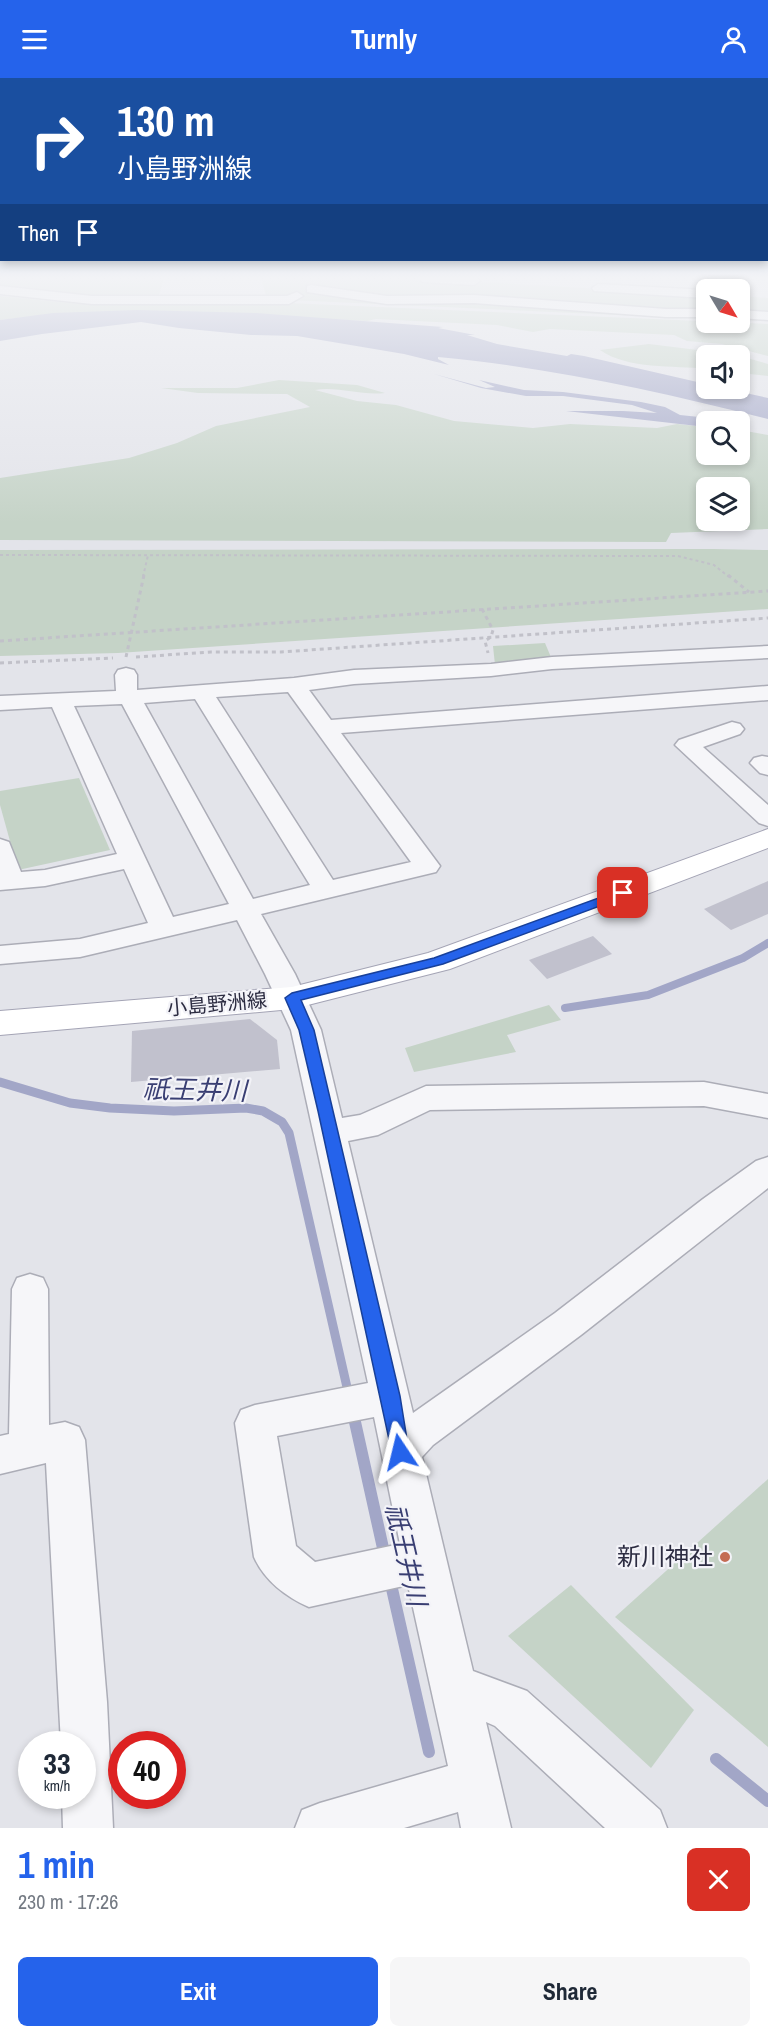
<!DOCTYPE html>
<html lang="en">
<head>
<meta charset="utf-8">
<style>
	:root { --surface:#fff; --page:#f6f6f7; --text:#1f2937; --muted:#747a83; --accent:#2563eb }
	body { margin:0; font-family:"Archivo Narrow","Noto Sans JP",sans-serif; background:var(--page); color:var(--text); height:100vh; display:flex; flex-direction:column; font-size:22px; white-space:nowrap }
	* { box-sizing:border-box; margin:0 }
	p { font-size:20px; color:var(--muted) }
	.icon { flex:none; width:33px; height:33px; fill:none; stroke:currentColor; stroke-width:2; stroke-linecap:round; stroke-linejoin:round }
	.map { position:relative; height:1750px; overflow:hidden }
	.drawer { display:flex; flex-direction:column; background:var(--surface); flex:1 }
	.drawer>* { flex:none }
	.banner { position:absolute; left:0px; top:0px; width:768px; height:183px; box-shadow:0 3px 9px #0003; background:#1a4fa0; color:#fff; overflow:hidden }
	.needle { width:39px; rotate:128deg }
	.controls { position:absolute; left:696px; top:201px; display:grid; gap:12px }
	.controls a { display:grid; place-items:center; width:54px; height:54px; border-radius:9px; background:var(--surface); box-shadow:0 3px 9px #0003; font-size:30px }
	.speed { position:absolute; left:18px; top:1653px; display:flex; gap:12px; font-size:30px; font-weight:700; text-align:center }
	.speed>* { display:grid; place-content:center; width:78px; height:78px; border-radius:50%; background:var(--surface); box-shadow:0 3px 9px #0003; line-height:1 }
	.speed small { font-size:15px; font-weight:400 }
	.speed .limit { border:9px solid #d22; background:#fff; color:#111 }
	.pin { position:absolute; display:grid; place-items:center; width:51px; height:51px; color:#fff; margin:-26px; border-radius:12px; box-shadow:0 3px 9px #0006 }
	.me { position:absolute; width:66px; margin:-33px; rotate:350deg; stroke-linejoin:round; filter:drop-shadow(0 0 4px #0008) }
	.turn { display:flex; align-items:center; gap:21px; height:126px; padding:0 18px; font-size:27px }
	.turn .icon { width:78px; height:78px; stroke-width:2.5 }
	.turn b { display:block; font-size:42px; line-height:51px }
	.then { display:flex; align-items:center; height:57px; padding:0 18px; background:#0003; gap:12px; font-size:22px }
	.round { display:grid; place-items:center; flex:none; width:63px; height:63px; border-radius:9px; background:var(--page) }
	.headline { display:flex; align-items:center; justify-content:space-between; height:102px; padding:0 18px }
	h1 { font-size:36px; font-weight:700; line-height:45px; color:var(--accent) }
	.cta { display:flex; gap:12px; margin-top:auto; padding:12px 18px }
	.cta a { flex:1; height:69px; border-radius:9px; background:var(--accent); color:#fff; font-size:24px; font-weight:700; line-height:69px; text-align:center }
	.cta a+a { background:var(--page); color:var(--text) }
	header { display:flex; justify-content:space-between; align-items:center; height:78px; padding:0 18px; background:var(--accent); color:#fff; font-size:27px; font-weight:700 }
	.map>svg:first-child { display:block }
	.green { fill:#c5d3c7; fill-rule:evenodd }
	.water { fill:#a2a6c7 }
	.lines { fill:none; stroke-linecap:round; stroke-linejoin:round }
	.stream-far2 { stroke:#a2a6c7; stroke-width:8 }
	.stream-far1 { stroke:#a2a6c7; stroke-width:9 }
	.stream { stroke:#a2a6c7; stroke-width:12 }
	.building { fill:#c1c1cd }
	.minor-casing { stroke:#acadb7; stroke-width:3 }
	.major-casing { stroke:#a4a4b5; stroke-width:2 }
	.path-far1 { stroke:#c1c1c9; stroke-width:2; stroke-dasharray:3 3; stroke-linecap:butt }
	.path { stroke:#c1c1c9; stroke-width:3; stroke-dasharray:4 4; stroke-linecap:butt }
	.minor { fill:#f6f6f9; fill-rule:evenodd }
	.major { fill:#fff; fill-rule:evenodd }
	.route { fill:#2563eb; stroke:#184099; stroke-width:1.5 }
	.poi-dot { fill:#c46b53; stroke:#f3f3f8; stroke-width:2 }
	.labels { text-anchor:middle; stroke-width:4.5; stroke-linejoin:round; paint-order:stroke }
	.street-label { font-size:20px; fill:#2c2c41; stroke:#f3f3f8 }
	.near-poi-label { font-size:24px; fill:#2c2c41; stroke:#f3f3f8; text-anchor:end }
	.near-water-label { font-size:26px; font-style:italic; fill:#393e72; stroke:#f3f3f8 }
</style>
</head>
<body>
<header><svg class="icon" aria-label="menu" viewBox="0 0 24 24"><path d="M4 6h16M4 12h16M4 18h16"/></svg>Turnly<svg class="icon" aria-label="person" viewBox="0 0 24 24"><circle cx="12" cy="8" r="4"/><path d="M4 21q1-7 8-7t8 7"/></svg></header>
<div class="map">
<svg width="768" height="1750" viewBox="0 0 768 1750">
	<rect width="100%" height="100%" fill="#e3e4ea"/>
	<!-- green -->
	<g class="green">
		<polygon points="0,200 164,200 159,217 66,220 0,213"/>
		<polygon points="261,200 412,200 706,217 706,241 267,221"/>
		<path d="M 0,218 L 79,226 L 241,223 L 768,246 L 768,278 L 722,266 L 687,263 L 674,257 L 550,251 L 533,254 L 497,247 L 376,241 L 367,243 C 245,237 122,226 0,242 Z"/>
		<polygon points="740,218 768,220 768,243 740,242"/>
		<path d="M 649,266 L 738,277 L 706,278 L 706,291 C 673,287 629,292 600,272 Z"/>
		<polygon points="740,278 768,286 768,298 740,295"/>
		<path d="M 279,302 L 357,307 L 385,315 C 361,318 338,308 315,312 L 357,323 L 396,327 L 454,343 L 533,350 L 570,346 L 657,350 L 677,346 L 706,349 L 706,376 L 740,376 L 740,352 L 768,357 L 768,451 L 671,455 L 666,464 L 0,462 L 0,400 L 129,380 L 177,365 L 216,348 L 310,329 L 287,316 L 198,315 L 161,310 L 237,310 ZM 706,410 L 740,410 L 740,442 L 706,442 Z"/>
		<polygon points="713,471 768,472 768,531 118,575 0,578 0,472"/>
		<polygon points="545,565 553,584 495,587 493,568"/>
		<polygon points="79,700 110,772 18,792 0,727 0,713"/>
		<polygon points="549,927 561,942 507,957 516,974 414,994 405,970"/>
		<polygon points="768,1401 768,1669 615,1539"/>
		<polygon points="571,1507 694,1632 651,1690 508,1558"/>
	</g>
	<!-- water -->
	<g class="water">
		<path d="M 137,232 L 256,235 L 443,249 L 438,250 L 475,257 L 467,257 L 497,266 L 567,278 L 571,276 L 584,278 L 706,306 L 706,310 L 727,311 L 768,320 L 768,341 C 662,314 547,289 438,279 L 438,281 L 449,287 L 404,276 L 297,258 L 251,257 L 179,250 L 141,244 L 42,256 L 0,263 L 0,242 L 53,235 Z"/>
		<polygon points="434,296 486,310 495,309 479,302 524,312 563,314 641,324 665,329 680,337 738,343 706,344 706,349 566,333 623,333 657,335 632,327 563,318 526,318 481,310"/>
	</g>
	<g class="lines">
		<!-- stream-far2 -->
		<polyline class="stream-far2" points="565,930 648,917 743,880 768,865"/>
		<!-- stream-far1 -->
		<polyline class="stream-far1" points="0,1004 70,1025 110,1030 174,1033 246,1030 263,1033 282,1044 289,1055 349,1318"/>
		<!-- stream -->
		<g class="stream">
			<polyline points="353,1335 385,1479"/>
			<polyline points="390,1502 429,1674"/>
			<polyline points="716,1681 768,1723"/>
		</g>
	</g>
	<!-- building -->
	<g class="building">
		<polygon points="768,803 768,836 731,852 704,831"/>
		<polygon points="593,858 612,876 547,901 529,882"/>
		<polygon points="250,941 277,962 280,991 131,1004 132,953"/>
	</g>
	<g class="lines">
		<defs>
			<g id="minor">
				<polygon points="417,200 475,200 480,203 474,207 423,204"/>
				<polygon points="598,206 706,212 706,220 594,213 592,210"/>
				<polygon points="311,207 387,218 474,217 666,231 706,231 706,239 666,239 474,225 387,226 307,214 307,208"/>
				<polygon points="0,208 92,218 287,218 297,214 303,218 289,226 92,226 0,216"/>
				<polygon points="740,232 768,234 768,242 740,240"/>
				<path d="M 768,568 L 768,580 L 552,591 L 491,598 L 354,606 L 309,612 L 331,642 L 768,608 L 768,622 L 341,655 L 440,788 L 436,794 L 261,836 L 295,896 L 321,952 L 342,1040 L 360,1037 L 426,1008 L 704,1004 L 768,1016 L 768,1040 L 704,1028 L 430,1032 L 378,1057 L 348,1063 L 413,1335 L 555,1235 L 703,1121 L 756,1083 L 768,1079 L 768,1110 L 581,1257 L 433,1367 L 422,1379 L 473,1593 L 527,1613 L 660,1732 L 667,1750 L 605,1750 L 495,1648 L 486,1644 L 511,1750 L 461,1750 L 458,1734 L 404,1750 L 295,1750 L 302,1732 L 320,1725 L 448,1688 L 408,1507 L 309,1529 C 286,1519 264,1502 254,1479 L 235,1345 L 241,1332 L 255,1327 L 368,1305 L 291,952 L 265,896 L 237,842 L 80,879 L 0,886 L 0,868 L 80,861 L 148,845 L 124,791 L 45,808 L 0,812 L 0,761 L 9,764 L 21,794 L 45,792 L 117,776 L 52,629 L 0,632 L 0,618 L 116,613 L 115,597 L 118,592 L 126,590 L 134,592 L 137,597 L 137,612 L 294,600 L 354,592 L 491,586 L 552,579 ZM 288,614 L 411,784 L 333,802 L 216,619 ZM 195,621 L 310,807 L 253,821 L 144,625 ZM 122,626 L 229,826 L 173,839 L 74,628 ZM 374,1339 L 400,1466 L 315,1484 L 296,1468 L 277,1358 Z"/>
				<polygon points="732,644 740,646 744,651 740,656 703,669 768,727 768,748 759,745 675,667 679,662"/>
				<polygon points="762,678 768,679 768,697 760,695 750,685 754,680"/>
				<polygon points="30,1196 43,1200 48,1211 49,1347 65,1344 79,1349 85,1362 107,1624 113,1750 63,1750 62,1718 82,1718 82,1666 61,1666 46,1385 0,1396 0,1358 9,1356 12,1211 17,1200"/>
			</g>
			<polygon id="major" points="768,751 768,770 450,891 292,931 0,957 0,933 292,909 428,875"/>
		</defs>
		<!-- minor casing -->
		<use href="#minor" class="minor-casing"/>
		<!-- major casing -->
		<use href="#major" class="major-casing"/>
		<!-- path-far1 -->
		<g class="path-far1">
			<polyline points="0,477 678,478 714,487 729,499"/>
			<polyline points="143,499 148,477"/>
		</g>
		<!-- path -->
		<g class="path">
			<polyline points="728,497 749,514"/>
			<polyline points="482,531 493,552 491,559 485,563 488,575"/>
			<polyline points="0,563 768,513"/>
			<polyline points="126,579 144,497"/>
			<polyline points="136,579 211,574 281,574 768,540"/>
			<polyline points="0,585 113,580"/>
		</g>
		<!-- minor -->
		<use href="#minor" class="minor"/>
		<!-- major -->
		<use href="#major" class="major"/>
	</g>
	<!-- sky -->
	<linearGradient id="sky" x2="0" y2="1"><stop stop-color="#8caedb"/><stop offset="0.45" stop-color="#f2f3f6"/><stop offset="1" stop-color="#f2f3f6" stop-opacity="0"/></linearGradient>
	<rect width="768" height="445" fill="url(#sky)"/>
	<!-- route -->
	<polygon class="route" points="623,811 629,815 627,818 443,886 301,922 314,952 400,1318 409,1374 407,1380 400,1383 393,1380 318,1033 299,952 285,920 292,915 434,880"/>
	<!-- markers -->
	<circle class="poi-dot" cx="725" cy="1479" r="6"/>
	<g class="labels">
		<!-- street labels -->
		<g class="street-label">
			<text transform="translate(217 926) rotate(-5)" y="7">小島野洲線</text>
		</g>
		<!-- near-poi labels -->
		<g class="near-poi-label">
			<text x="713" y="1487">新川神社</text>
		</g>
		<!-- near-water labels -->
		<g class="near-water-label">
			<text transform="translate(195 1012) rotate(1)" y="9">祇王井川</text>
			<text transform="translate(406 1477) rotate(77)" y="9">祇王井川</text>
		</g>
	</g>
</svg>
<div class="controls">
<a><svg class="needle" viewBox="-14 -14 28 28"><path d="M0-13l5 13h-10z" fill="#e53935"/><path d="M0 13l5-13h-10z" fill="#747a83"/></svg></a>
<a><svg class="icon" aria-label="sound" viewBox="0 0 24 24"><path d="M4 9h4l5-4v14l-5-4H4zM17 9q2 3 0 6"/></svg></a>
<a><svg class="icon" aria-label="search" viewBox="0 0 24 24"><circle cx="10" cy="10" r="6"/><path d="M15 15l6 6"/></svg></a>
<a><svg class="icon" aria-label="layers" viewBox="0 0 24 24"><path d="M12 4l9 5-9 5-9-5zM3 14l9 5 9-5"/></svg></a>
</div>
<div class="speed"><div>33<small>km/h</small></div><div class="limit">40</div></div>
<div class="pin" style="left:623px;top:815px;background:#d93025"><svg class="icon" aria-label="arrive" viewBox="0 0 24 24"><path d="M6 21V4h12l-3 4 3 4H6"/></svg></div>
<svg class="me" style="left:400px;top:1374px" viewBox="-20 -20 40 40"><path d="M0-17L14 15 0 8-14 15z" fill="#2563eb" stroke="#fff" stroke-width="4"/></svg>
<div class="banner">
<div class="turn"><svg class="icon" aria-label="right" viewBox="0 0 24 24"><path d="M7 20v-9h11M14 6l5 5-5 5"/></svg><div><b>130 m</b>小島野洲線</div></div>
<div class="then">Then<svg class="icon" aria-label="arrive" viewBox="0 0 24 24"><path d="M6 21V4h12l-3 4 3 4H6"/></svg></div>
</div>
</div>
<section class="drawer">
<div class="headline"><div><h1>1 min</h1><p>230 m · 17:26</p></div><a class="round" style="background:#d93025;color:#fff"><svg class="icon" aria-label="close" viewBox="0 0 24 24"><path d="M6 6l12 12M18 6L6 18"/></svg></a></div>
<div class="cta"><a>Exit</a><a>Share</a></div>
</section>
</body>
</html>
